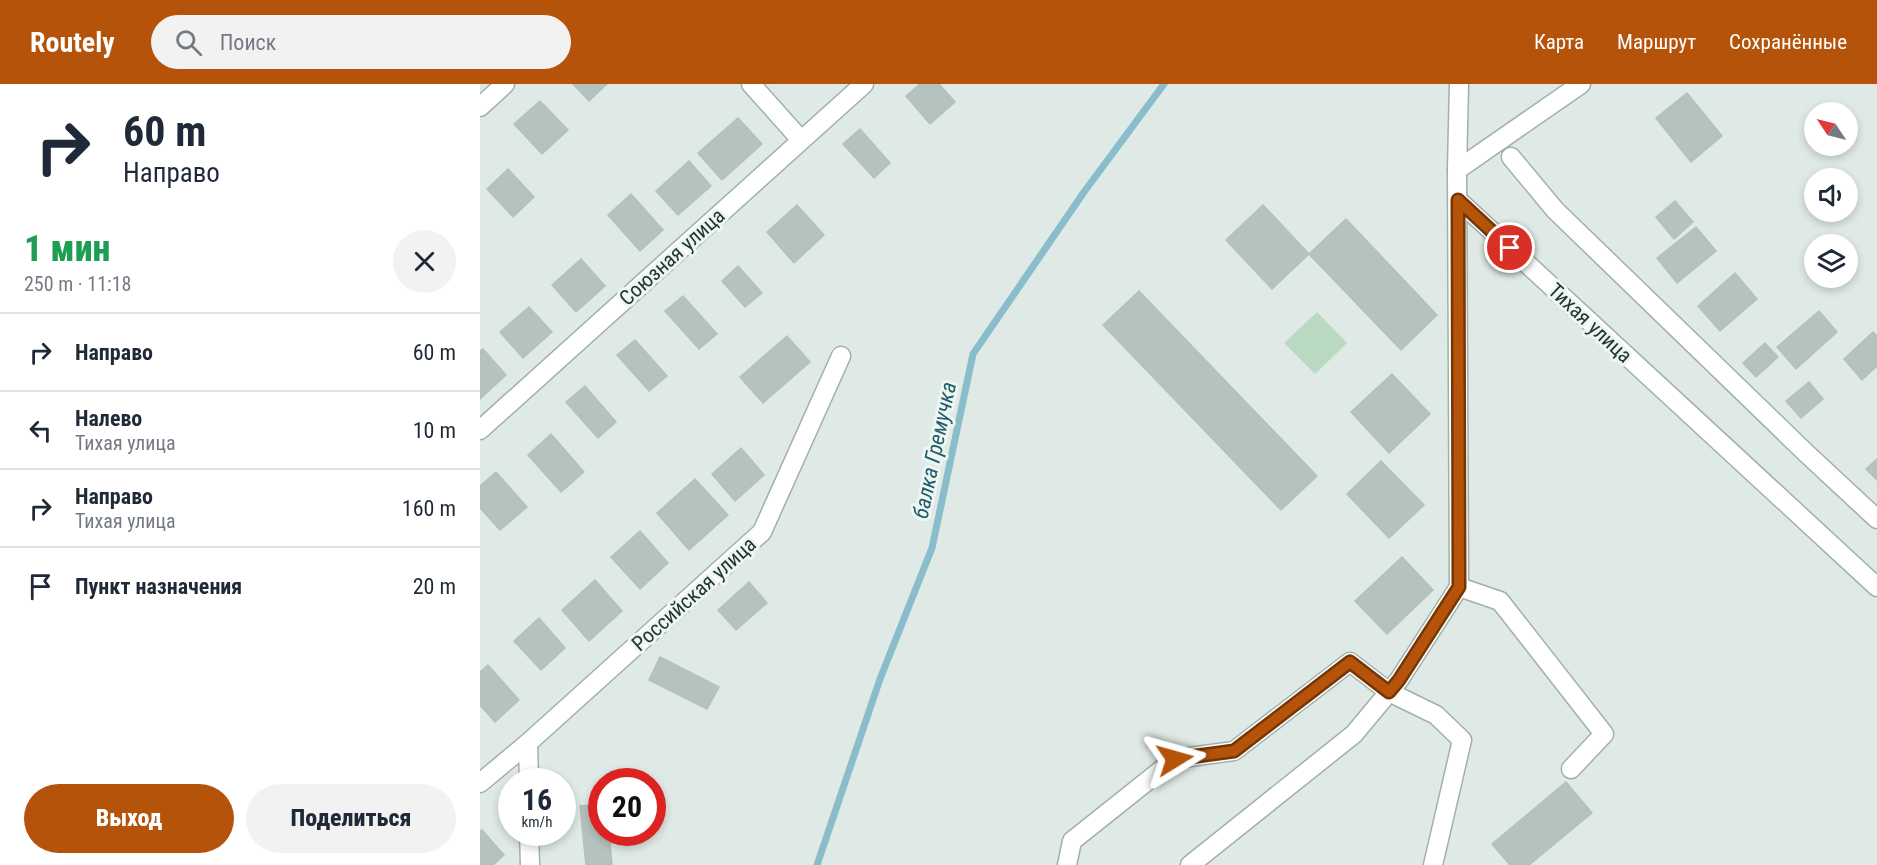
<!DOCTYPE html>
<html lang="ru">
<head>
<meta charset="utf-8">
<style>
	:root { --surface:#fff; --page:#f2f2f3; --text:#1f2937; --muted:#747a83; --line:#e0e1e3; --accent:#b45309 }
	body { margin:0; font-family:"Roboto Condensed",sans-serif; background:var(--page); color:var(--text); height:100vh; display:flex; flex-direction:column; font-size:22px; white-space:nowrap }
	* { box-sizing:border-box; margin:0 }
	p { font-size:20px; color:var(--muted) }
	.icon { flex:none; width:33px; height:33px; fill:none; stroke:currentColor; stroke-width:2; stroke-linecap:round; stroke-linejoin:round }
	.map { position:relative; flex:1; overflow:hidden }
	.details { display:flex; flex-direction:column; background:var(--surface); width:480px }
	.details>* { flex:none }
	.hud { background:#fff; color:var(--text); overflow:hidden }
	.needle { width:39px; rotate:305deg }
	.buttons { position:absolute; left:1324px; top:18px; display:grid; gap:12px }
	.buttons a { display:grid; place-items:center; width:54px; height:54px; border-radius:50%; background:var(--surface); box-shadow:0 3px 9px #0003; font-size:30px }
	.speed { position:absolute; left:18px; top:684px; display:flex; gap:12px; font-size:30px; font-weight:700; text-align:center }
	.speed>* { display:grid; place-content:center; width:78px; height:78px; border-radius:50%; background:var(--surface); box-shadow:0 3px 9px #0003; line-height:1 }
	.speed small { font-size:15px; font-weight:400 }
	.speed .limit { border:9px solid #d22; background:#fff; color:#111 }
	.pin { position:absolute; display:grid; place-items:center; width:51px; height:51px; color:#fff; margin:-26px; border:3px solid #fff; border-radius:50%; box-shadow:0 2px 6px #0007 }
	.me { position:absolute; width:66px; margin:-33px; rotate:82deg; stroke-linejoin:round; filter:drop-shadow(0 0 4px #0008) }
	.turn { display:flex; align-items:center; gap:21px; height:126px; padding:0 24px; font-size:27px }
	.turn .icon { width:78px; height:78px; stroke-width:2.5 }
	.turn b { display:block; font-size:42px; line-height:51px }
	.round { display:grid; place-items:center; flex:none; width:63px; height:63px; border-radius:32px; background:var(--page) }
	.overview { display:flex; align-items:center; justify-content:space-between; height:102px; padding:0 24px }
	h1 { font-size:36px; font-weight:800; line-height:45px; color:#1e9e55 }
	.action { display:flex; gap:12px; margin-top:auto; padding:12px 24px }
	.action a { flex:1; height:69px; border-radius:36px; background:var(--accent); color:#fff; font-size:24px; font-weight:800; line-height:69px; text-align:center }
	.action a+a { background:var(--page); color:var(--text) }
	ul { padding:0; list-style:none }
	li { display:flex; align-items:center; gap:18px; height:78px; padding:0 24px; border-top:2px solid var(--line) }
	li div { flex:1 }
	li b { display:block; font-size:22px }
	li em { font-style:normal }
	header { display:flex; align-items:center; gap:36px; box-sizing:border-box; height:84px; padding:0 30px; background:var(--accent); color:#fff }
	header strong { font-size:28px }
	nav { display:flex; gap:33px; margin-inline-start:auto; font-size:21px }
	.search { width:420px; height:54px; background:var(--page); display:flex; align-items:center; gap:15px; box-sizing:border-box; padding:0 21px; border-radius:33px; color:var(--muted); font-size:22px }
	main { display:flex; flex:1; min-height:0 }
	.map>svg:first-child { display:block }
	.green { fill:#b9d9c3 }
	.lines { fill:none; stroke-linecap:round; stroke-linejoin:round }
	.stream { stroke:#8abdcb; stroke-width:7 }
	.building { fill:#b4c3be; stroke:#b2c2bc; stroke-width:1.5 }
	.minor-casing { stroke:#a2b0ac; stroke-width:21 }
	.minor { stroke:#fff; stroke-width:18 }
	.route-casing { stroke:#753606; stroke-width:15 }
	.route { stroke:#b45309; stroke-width:10 }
	.labels { text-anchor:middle; stroke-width:6; stroke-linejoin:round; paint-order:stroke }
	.street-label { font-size:21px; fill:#213732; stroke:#eef6f2 }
	.water-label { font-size:22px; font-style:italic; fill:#205d6e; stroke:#eef6f2 }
</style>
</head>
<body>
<header>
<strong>Routely</strong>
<div class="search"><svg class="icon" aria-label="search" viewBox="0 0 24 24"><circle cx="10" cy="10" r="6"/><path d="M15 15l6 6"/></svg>Поиск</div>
<nav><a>Карта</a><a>Маршрут</a><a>Сохранённые</a></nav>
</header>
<main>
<section class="details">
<div class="hud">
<div class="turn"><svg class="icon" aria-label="right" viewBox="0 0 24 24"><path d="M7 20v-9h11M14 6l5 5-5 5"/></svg><div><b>60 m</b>Направо</div></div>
</div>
<div class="overview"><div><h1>1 мин</h1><p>250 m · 11:18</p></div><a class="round"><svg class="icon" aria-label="close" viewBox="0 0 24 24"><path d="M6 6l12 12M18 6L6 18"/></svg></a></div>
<ul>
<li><svg class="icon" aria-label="right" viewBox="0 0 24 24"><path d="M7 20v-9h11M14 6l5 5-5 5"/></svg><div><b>Направо</b></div><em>60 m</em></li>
<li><svg class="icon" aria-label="left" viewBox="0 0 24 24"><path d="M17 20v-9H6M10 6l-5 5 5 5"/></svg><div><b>Налево</b><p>Тихая улица</p></div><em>10 m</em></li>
<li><svg class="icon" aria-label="right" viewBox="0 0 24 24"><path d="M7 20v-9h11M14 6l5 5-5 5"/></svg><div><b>Направо</b><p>Тихая улица</p></div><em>160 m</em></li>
<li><svg class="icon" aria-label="arrive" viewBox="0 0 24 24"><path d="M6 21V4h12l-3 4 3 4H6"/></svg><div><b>Пункт назначения</b></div><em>20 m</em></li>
</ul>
<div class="action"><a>Выход</a><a>Поделиться</a></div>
</section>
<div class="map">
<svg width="1397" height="781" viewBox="0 0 1397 781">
	<rect width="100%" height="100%" fill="#dfe9e5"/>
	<!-- green -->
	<polygon class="green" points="837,228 867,259 835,290 804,259"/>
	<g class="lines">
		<!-- stream -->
		<polyline class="stream" points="337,781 400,595 452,464 493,270 604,108 684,0"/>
	</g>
	<!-- building -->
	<g class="building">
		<polygon points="93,0 127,0 109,17"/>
		<polygon points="440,0 459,0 475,18 450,40 426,12"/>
		<polygon points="1207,9 1242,52 1211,78 1176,34"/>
		<polygon points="60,17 88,46 62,70 34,40"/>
		<polygon points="258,34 282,60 242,96 218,69"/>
		<polygon points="380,45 410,79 394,94 363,60"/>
		<polygon points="209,77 231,102 198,131 176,107"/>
		<polygon points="28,85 54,113 33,133 7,105"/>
		<polygon points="151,110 183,146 160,167 128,131"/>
		<polygon points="1195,117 1213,138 1194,155 1176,133"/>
		<polygon points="317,121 344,151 314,179 287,148"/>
		<polygon points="783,121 829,170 792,205 746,156"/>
		<polygon points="866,135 957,231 921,266 829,170"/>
		<polygon points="1216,143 1236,167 1197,199 1177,174"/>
		<polygon points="101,175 125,202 96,228 72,201"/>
		<polygon points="258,182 282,209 265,223 242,197"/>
		<polygon points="1255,189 1277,215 1240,247 1218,222"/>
		<polygon points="659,207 837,392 801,426 623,241"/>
		<polygon points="203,212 237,250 219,265 185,227"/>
		<polygon points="49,223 72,248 43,274 20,248"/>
		<polygon points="1339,227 1357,248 1316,285 1297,263"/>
		<polygon points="1393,248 1397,252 1397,282 1382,296 1364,275"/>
		<polygon points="307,252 330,278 283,319 260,293"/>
		<polygon points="155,256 187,292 169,307 137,271"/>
		<polygon points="1285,259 1298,273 1276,293 1263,279"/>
		<polygon points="3,265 26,291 0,315 0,267"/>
		<polygon points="912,290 950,330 909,369 871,328"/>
		<polygon points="1329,298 1343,315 1321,334 1306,317"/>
		<polygon points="105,302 136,338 118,354 86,318"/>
		<polygon points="71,350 104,388 81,408 48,371"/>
		<polygon points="261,364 284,391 255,417 232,390"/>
		<polygon points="1397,375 1397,396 1386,385"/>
		<polygon points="901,377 944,421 909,454 867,410"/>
		<polygon points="16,388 47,423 20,446 0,424 0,402"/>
		<polygon points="215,395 248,431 209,466 177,429"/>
		<polygon points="160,447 188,479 160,505 131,473"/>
		<polygon points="922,473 953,506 907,550 875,517"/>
		<polygon points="115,496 142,527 109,557 82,526"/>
		<polygon points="269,498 287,519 256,546 238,526"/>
		<polygon points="59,534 85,564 61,586 34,557"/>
		<polygon points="180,573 239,603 227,625 169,596"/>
		<polygon points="8,581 39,616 15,638 0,621 0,588"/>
		<polygon points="1086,698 1112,729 1049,781 1030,781 1012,760"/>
		<polygon points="122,720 122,748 129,748 132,781 106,781 100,722"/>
		<polygon points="2,746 24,771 13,781 0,781 0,747"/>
	</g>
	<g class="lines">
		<defs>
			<g id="minor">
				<polyline points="271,0 321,56"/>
				<polyline points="0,23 25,0"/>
				<polyline points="1031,73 1075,126 1326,369 1397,435"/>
				<polyline points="977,86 1101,0"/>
				<polyline points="978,116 1397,503"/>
				<polyline points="0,346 384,0"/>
				<polyline points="979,503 1020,517 1124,650 1091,685"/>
				<polyline points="48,659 49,698"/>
				<polyline points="0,699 48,659 282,448 361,272"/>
				<polyline points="49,748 50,781"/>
				<polyline points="587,781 592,757 695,675 754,667 870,578 909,608 956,631 982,656 953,781"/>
				<polyline points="710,781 874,650 919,596 979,503 977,86 979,0"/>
			</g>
		</defs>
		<!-- minor casing -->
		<use href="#minor" class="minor-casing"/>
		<!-- minor -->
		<use href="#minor" class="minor"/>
	</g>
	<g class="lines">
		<defs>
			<polyline id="route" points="695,675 754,667 870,578 909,608 919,596 979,503 978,116 1030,164"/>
		</defs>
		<!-- route casing -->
		<use href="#route" class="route-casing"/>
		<!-- route -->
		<use href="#route" class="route"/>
	</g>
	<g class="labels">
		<!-- street labels -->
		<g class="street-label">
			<text transform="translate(192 173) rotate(-42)" y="7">Союзная улица</text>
			<text transform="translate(1110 239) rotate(43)" y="7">Тихая улица</text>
			<text transform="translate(214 510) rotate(-42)" y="7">Российская улица</text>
		</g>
		<!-- water labels -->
		<g class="water-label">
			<text transform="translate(454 366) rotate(-78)" y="8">балка Гремучка</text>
		</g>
	</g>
</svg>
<div class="buttons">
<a><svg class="needle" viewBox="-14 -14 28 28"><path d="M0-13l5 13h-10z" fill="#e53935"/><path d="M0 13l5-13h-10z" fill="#747a83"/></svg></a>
<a><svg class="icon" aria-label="sound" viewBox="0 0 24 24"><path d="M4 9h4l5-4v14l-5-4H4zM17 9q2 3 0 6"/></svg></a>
<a><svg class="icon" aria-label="layers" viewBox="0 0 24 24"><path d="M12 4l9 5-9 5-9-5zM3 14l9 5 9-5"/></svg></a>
</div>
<div class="speed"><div>16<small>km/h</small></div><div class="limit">20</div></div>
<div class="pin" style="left:1030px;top:164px;background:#d93025"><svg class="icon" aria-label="arrive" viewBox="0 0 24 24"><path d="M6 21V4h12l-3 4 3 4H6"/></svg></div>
<svg class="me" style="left:695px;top:675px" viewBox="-20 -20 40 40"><path d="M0-17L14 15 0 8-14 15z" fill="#b45309" stroke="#fff" stroke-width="4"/></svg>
</div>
</main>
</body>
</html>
